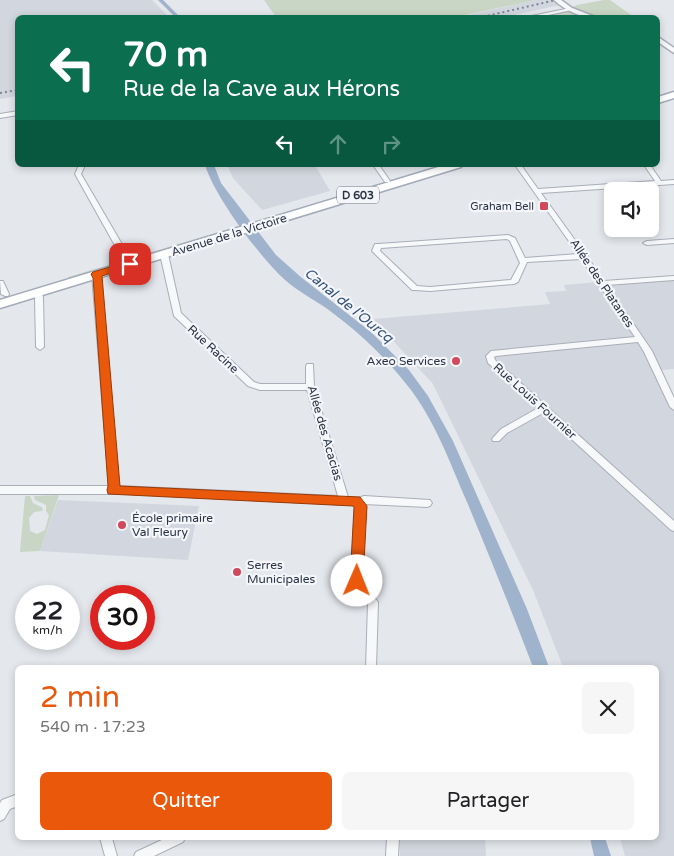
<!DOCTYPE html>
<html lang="fr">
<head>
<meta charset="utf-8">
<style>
	:root { --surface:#fff; --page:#f6f6f6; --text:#202124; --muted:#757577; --accent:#ea580c }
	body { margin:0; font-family:"Varela Round",sans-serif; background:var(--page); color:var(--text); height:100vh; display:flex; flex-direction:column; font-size:19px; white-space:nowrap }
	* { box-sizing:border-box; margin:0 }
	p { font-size:16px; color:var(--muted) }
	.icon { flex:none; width:28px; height:28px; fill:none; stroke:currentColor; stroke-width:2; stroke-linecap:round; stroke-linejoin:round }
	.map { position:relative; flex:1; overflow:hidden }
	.side { position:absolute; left:15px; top:665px; width:644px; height:175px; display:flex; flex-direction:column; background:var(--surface); border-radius:8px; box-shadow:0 2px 8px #0003 }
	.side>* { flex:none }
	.top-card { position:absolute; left:15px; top:15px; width:645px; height:152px; border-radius:8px; box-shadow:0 2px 8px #0003; background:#0b6e4f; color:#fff; overflow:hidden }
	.buttons { position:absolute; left:604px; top:182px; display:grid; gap:10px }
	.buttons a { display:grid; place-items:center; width:55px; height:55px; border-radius:8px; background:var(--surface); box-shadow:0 2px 8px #0003; font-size:25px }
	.speed { position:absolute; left:15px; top:585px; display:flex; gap:10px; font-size:25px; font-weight:700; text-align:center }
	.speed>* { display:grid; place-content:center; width:65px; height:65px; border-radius:50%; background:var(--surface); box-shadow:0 2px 8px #0003; line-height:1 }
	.speed small { font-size:12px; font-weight:400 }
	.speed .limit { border:8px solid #d22; background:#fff; color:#111 }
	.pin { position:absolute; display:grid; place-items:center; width:42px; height:42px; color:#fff; margin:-21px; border-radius:10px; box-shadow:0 2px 8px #0006 }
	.me { position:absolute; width:55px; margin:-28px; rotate:1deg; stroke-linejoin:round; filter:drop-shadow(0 0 4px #0008) }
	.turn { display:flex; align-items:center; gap:18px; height:105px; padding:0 25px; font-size:22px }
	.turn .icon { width:65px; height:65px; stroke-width:2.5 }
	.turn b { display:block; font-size:35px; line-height:42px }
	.lanes { display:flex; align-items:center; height:48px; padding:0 25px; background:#0003; justify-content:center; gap:25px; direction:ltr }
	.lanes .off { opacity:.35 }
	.round { display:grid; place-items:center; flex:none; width:52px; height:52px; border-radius:8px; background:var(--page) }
	.summary { display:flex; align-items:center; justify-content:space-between; height:85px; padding:0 25px }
	h1 { font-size:30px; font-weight:600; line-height:38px; color:var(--accent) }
	.primary-button { display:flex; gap:10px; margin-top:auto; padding:10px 25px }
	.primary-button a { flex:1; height:58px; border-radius:8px; background:var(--accent); color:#fff; font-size:20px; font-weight:600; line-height:58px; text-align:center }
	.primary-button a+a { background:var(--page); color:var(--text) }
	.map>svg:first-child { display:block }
	.built { fill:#d2d6de }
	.green { fill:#c9d6c5 }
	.water { fill:#9fb4cc }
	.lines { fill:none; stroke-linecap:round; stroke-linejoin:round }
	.canal { fill:#9fb4cc; fill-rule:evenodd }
	.minor-casing { stroke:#a9aeb7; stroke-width:2 }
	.tertiary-casing { stroke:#a9aeb7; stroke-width:3 }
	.primary-casing { stroke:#a3abb8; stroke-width:3 }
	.minor { fill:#f7f8fa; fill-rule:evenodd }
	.tertiary { fill:#f7f8fa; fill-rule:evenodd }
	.primary { fill:#fff; fill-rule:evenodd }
	.rail { stroke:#7d8696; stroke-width:2; stroke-dasharray:2 3; stroke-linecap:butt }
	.route { fill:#ea580c; stroke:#983908 }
	.poi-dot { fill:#d1495b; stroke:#f4f6f9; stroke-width:2 }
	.labels { text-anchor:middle; stroke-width:4.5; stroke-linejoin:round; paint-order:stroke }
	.shield { fill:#f4f6f9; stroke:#676e7b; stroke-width:1 }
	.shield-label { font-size:11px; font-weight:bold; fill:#2b3445 }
	.far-poi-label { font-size:11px; fill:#2b3445; stroke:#f4f6f9; text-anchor:end }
	.street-label { font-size:12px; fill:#2b3445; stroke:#f4f6f9 }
	.poi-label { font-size:12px; fill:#2b3445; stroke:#f4f6f9; text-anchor:start }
	.water-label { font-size:14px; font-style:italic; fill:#34527a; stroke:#f4f6f9 }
</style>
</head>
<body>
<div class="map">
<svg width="674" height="856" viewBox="0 0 674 856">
	<rect width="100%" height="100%" fill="#e4e7ec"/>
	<!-- built -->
	<g class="built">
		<polygon points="0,0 152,0 169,17 18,18 17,96 0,99"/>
		<polygon points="536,0 553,0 560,5 504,17 455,18"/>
		<polygon points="227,165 315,165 330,191 262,210 233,178"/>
		<polygon points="674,280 674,369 662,370 674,396 674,856 625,856 620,838 656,838 656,668 563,667 533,590 433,384 373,319 550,304 545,292 566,291 564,285 597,282 601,286"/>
		<polygon points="58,500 199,506 188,560 40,551"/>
		<polygon points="400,838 485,838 486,856 400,856"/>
	</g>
	<!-- green -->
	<g class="green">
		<polygon points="264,0 536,0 455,17 276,17"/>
		<polygon points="604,0 610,0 634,17 544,18 555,15 577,5"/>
		<polygon points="313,204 69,280 68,277"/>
		<polygon points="59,495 40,551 20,552 25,496 30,496 33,503 43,508 42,511 34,512 29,518 30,531 37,534 45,530 49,515 46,511 46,505 35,500 34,496"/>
	</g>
	<!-- water -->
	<g class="water">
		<path d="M 205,165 L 214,165 L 221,183 L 276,255 L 302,278 L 371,332 L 409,370 L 428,396 L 453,441 L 527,609 L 549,667 L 533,667 C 512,612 490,557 467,502 C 450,463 434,418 407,385 C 386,358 361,334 334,314 C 318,301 299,293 284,279 C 259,256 215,197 205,165 Z"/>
		<polygon points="590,838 605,838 611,856 594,856"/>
	</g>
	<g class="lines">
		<!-- canal -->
		<polygon class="canal" points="158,0 163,0 181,18 176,18"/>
		<defs>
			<g id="minor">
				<polygon points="570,8 572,8 572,10 534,18 522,18"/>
				<polygon points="18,111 18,115 0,118 0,114"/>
				<polygon points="79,165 85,165 81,174 130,258 129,260 123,260 122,258 75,174"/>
				<polygon points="373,165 379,165 390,181 389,182 385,182"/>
				<path d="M 515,165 L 521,165 L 538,189 L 655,181 L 644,165 L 650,165 L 661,181 L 674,180 L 674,184 L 541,193 L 585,254 L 588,254 L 588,258 L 604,281 L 674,276 L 674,280 L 607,285 L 652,351 L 674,398 L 674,410 L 670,407 L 644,352 L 638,342 L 496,356 L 494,357 L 495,360 L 674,521 L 674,531 L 671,530 L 543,413 L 507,433 L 499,441 L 493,441 L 492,439 L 501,429 L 538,408 L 488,363 L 486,356 L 491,351 L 635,337 L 581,259 L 527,262 L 518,282 L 514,284 L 430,291 L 415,290 L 412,290 L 372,251 L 375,244 L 378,244 L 508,235 L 515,238 L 525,258 L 578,254 ZM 507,239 L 510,241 L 520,263 L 511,280 L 430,287 L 417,286 L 380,251 L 381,248 Z"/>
				<polygon points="674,239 674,243 647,245 643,243 647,241"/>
				<polygon points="161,252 167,252 168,254 181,313 254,382 260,384 306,384 306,366 307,364 313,364 314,387 348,497 358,498 364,496 430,500 432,503 430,506 427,507 364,504 365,506 361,576 363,583 378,602 376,668 366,668 368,603 355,588 351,576 355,507 353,505 130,494 0,494 0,486 109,486 92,274 96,272 100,274 119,486 338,496 307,390 260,390 248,386 174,316 160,254"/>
				<polygon points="0,281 3,281 9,294 8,296 5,296 1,294"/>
				<polygon points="34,290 40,290 43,297 44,347 40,350 36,347 35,297 33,292"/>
				<polygon points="18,794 18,806 10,809 4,819 0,821 0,803 2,800"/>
				<polygon points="100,838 112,838 117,856 105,856"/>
				<polygon points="166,838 185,838 183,842 154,856 134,856 136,852"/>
				<polygon points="387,838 399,838 398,856 386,856"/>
			</g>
			<g id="tertiary">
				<path d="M 554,0 L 561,0 L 572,8 L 598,18 C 582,18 566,11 554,0 Z"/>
				<polygon points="658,37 674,48 674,53 658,42"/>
			</g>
			<g id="primary">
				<polygon points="674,92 674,98 658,103 658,97"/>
				<polygon points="445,165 462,165 461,167 0,308 0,300"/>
			</g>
		</defs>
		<!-- minor casing -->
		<use href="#minor" class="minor-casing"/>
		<!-- tertiary casing -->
		<use href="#tertiary" class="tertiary-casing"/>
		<!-- primary casing -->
		<use href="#primary" class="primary-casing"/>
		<!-- minor -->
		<use href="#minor" class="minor"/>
		<!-- tertiary -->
		<use href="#tertiary" class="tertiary"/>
		<!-- primary -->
		<use href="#primary" class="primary"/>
		<!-- rail -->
		<g class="rail">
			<polyline points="478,18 556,0"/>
			<polyline points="0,93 18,90"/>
		</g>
	</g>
	<!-- route -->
	<polygon class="route" points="130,261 134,262 134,266 102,276 120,486 360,497 367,506 363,581 362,585 357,586 352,585 350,581 354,507 353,506 108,494 107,490 108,486 93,278 91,274 93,272"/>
	<!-- markers -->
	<g class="poi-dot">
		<rect x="539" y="201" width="10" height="10" rx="2.5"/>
		<circle cx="456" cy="361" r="5"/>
		<circle cx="122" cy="525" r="5"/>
		<circle cx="237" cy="572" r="5"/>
	</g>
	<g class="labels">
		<!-- shield labels -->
		<rect class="shield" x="337" y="186.5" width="42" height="17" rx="4"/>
		<g class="shield-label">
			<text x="358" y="199">D 603</text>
		</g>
		<!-- far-poi labels -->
		<g class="far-poi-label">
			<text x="534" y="210">Graham Bell</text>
		</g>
		<!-- street labels -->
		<g class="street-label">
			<text transform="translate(229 235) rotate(-17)" y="4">Avenue de la Victoire</text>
			<text transform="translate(602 283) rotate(56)" y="4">Allée des Platanes</text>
			<text transform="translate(213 349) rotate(43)" y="4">Rue Racine</text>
			<text transform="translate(535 401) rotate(42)" y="4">Rue Louis Fournier</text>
			<text transform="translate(325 433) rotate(74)" y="4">Allée des Acacias</text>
		</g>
		<!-- poi labels -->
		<g class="poi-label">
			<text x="446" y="365" text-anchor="end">Axeo Services</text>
			<text x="132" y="522">École primaire<tspan x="132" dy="14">Val Fleury</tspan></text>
			<text x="247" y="569">Serres<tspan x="247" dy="14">Municipales</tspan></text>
		</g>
		<!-- water labels -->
		<g class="water-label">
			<text transform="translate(349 305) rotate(39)" y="5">Canal de l'Ourcq</text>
		</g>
	</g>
</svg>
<div class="buttons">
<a><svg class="icon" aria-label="sound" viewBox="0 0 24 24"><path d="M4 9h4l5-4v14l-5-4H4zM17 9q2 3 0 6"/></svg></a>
</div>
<div class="speed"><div>22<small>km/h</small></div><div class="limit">30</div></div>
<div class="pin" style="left:130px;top:264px;background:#d93025"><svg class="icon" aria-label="arrive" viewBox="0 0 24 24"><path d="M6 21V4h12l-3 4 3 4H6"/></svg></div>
<svg class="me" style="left:357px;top:581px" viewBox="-20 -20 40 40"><circle r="19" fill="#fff"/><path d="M0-13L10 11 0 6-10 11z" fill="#ea580c"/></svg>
<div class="top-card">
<div class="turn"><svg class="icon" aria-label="left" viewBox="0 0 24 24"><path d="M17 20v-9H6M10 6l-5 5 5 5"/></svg><div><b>70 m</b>Rue de la Cave aux Hérons</div></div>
<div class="lanes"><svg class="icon" aria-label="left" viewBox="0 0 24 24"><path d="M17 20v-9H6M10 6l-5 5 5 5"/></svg><svg class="icon off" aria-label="ahead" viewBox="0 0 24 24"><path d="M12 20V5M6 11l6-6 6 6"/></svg><svg class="icon off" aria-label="right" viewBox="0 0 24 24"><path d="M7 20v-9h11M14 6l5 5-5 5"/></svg></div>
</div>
<section class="side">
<div class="summary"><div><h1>2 min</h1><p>540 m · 17:23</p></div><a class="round"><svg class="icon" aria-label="close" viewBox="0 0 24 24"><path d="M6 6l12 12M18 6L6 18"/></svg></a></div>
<div class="primary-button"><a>Quitter</a><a>Partager</a></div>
</section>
</div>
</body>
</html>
